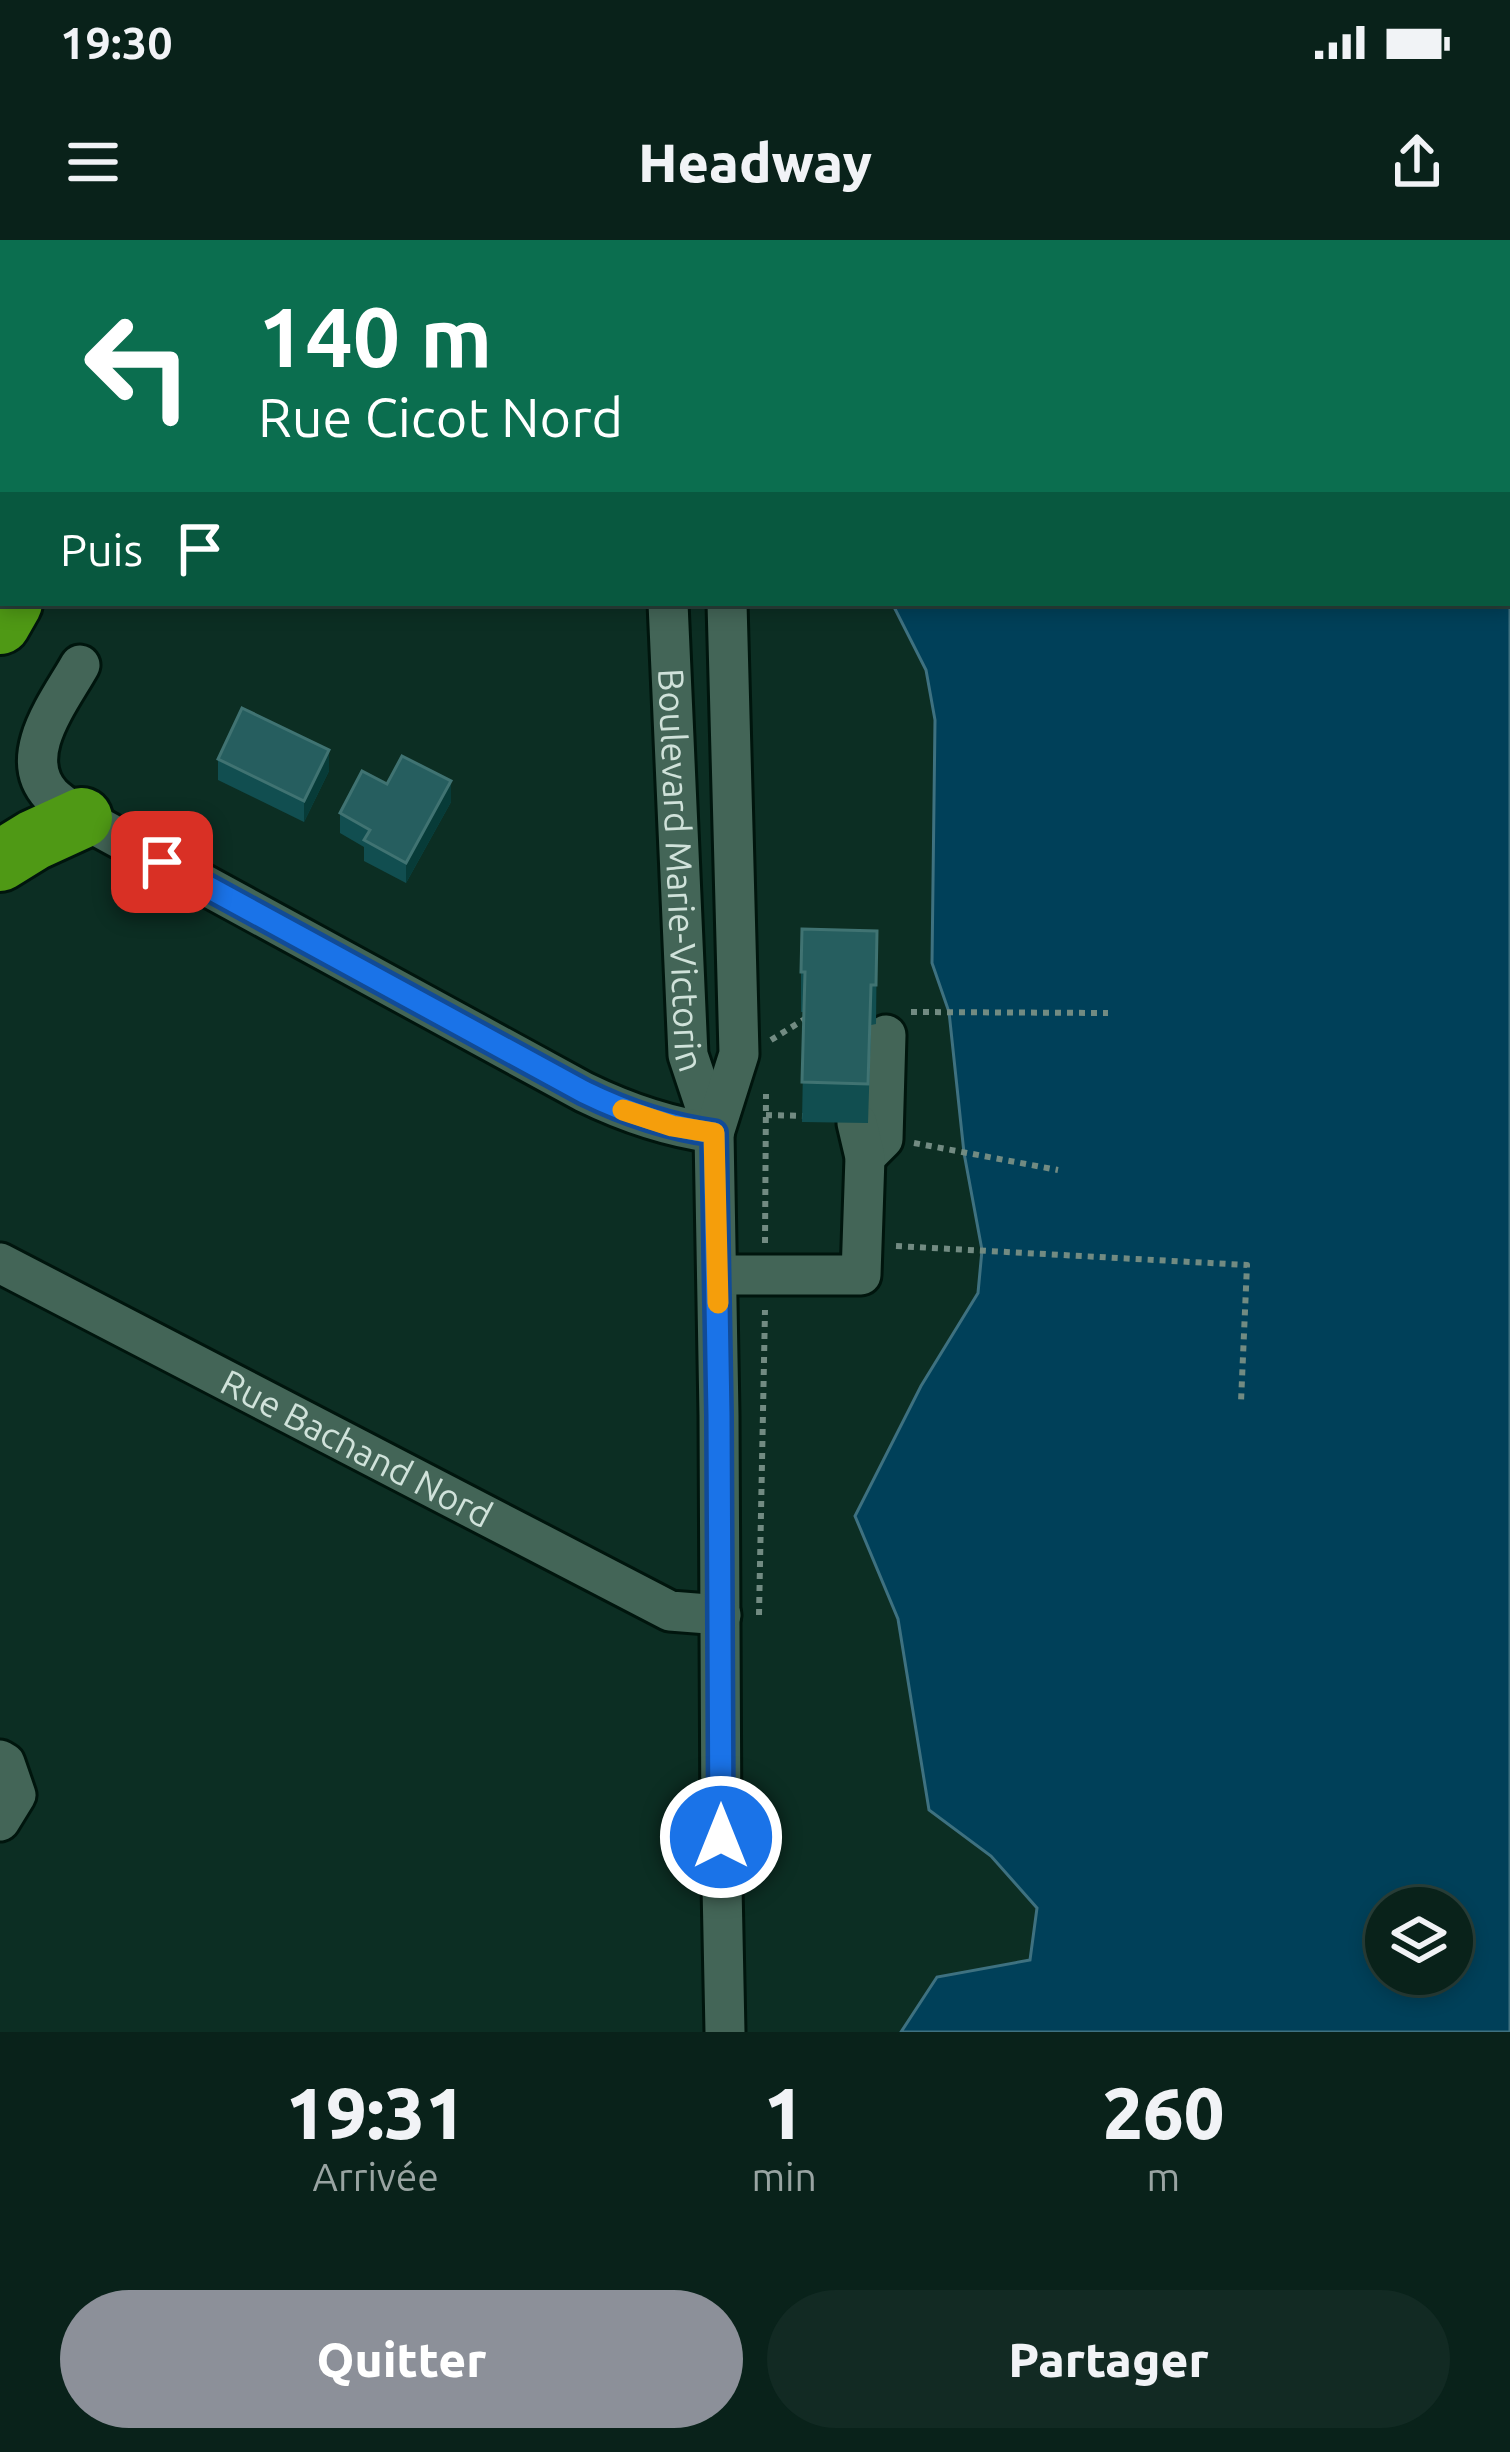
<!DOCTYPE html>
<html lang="fr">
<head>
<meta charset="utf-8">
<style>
	:root { --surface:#09221a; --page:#122a23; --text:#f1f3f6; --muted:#99a4a2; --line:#293f39; --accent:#8c9099 }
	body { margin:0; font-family:Ubuntu,sans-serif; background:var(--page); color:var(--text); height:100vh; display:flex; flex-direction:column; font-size:45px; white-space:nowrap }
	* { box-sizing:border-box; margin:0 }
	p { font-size:39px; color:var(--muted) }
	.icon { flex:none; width:66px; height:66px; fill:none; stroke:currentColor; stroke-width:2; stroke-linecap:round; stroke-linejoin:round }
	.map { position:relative; height:1792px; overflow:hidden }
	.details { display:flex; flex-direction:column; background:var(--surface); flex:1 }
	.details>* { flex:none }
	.guide { position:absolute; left:0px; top:0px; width:1512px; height:366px; box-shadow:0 6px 18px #0003,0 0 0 3px var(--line); background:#0b6e4f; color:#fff; overflow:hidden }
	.fabs { position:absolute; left:1365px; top:1647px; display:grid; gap:24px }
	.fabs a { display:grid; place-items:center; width:108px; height:108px; border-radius:50%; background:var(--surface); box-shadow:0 6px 18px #0003,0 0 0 3px var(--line); font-size:60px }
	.pin { position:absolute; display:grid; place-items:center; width:102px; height:102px; color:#fff; margin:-51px; border-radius:24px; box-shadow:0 6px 18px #0006 }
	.me { position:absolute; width:132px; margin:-66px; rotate:0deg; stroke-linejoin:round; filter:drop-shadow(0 0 9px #0008) }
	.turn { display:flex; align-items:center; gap:42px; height:252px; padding:0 60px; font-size:54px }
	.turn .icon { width:156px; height:156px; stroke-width:2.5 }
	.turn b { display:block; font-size:84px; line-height:102px }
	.then { display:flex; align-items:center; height:114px; padding:0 60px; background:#0003; gap:24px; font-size:45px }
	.eta { display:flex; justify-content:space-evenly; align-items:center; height:204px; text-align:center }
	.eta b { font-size:72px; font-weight:800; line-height:84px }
	.action { display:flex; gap:24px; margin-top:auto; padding:24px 60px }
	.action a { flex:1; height:138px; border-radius:72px; background:var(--accent); color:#fff; font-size:48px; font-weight:800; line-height:138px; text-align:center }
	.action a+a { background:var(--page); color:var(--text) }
	.status { display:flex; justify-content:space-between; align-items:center; height:84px; padding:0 60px; background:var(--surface); direction:ltr }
	.status svg { height:33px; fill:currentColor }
	header { display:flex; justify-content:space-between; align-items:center; height:156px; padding:0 60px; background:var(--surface); font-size:54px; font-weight:800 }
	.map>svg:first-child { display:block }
	.water { fill:#004059; stroke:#3e7180; stroke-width:3; fill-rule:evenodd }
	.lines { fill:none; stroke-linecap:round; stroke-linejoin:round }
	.minor-casing { stroke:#00150d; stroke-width:45 }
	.highway-casing { stroke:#00150d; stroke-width:66 }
	.path { stroke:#728b82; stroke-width:6; stroke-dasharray:6 6; stroke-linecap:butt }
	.minor { stroke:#436557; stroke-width:39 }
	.highway { stroke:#4f9915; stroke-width:60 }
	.wall { fill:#114e50 }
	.shaded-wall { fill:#073b38 }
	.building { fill:#265e5f; stroke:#407372; stroke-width:3 }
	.route-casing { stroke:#114b97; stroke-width:30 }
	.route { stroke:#1a73e8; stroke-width:21 }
	.slow { stroke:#f59e0b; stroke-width:21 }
	.labels { text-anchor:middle; stroke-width:9; stroke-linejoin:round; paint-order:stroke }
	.street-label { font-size:36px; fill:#d0e2da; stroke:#022419 }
</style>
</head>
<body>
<div class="status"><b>19:30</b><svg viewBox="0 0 49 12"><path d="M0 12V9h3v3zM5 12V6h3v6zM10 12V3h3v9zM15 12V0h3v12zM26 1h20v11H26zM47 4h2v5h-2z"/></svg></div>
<header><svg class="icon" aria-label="menu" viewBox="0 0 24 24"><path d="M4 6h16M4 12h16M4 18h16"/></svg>Headway<svg class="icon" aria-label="share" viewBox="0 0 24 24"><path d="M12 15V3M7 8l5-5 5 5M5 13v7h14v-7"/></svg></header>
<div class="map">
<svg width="1510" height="1792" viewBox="0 0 1510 1792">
	<rect width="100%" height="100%" fill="#0c2e23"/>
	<!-- water -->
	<path class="water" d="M 841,0 L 1510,0 L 1510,1792 L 901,1792 L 937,1737 L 1030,1720 L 1037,1668 L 991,1616 L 929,1570 L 898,1379 L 855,1276 L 921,1146 L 978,1053 L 982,1010 L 964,913 L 949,772 L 932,723 L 935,480 L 926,430 L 892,363 L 1509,363 L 1509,3 L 841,3 ZM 1386,1668 L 1452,1668 L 1452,1734 L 1386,1734 Z"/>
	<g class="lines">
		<defs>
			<g id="minor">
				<polyline points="564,0 565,3"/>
				<polyline points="716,0 716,3"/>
				<path id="s1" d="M 668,363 L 688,815 L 714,893 L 719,1175 L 721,1597 L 725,1792"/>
				<path d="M 80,425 C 60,461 15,516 51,555 C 60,564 72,571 82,578 L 584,852 C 625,872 668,887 714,893"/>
				<polyline points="714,893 739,814 727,363"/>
				<polyline points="865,917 883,899 886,795"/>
				<path id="s2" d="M 0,1023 L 670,1371 L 721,1375"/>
				<polyline points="717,1035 861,1035 865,917 857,883"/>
				<polyline points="0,1520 5,1523 16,1555 0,1581"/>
			</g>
			<g id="highway">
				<polyline points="111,3 112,0"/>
				<polyline points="207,3 209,0"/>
				<polyline points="0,212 3,207"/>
				<polyline points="0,384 12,363"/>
				<polyline points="0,621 34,600 82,578"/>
			</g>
		</defs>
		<!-- minor casing -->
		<use href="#minor" class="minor-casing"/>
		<!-- highway casing -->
		<use href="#highway" class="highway-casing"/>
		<!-- path -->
		<g class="path">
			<polyline points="911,772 1108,773"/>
			<polyline points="771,800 808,777"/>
			<polyline points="766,875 805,876"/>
			<polyline points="914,903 1058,930"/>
			<polyline points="765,1003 766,854"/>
			<polyline points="896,1006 1247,1025 1241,1162"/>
			<polyline points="759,1375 765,1070"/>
		</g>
		<!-- minor -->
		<use href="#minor" class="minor"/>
		<!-- highway -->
		<use href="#highway" class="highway"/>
	</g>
	<!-- wall -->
	<g class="wall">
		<polygon points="218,519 329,531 304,582 218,540"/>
		<polygon points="387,544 451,562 406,643 364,621 364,607 340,593 340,573"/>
		<polygon points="877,691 876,784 871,785 868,883 802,882 804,772 801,772 801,732"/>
	</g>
	<!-- shaded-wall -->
	<g class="shaded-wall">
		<polygon points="329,510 329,531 304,582 304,561"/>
		<polygon points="451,541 451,562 406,643 406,623"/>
	</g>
	<!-- building -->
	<g class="building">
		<polygon points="242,468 329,510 304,561 218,519"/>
		<polygon points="402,516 451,541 406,623 364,600 370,590 340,573 362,531 387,544"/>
		<polygon points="802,689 877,691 876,745 871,745 868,844 802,842 805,732 801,732"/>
	</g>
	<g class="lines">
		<defs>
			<path id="route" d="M 162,622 L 584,852 C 625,872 668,887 714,893 L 719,1175 L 721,1597"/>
		</defs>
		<!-- route casing -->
		<use href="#route" class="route-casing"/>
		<!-- route -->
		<use href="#route" class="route"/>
		<!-- slow -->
		<polyline class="slow" points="623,870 672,886 714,893 718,1063"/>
	</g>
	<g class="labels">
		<!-- street labels -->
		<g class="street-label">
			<text dy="13" stroke="none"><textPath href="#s1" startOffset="267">Boulevard Marie-Victorin</textPath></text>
			<text dy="13" stroke="none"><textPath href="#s2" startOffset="402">Rue Bachand Nord</textPath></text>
		</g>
	</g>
</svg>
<div class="fabs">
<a><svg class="icon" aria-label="layers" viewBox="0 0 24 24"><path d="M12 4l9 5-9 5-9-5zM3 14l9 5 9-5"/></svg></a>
</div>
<div class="pin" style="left:162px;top:622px;background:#d93025"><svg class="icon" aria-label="arrive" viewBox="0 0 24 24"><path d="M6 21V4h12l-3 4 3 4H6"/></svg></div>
<svg class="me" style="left:721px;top:1597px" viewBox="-20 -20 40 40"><circle r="17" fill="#1a73e8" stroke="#fff" stroke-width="3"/><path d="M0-11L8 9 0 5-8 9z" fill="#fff"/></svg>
<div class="guide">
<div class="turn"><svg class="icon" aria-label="left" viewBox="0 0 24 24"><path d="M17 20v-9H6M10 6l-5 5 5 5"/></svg><div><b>140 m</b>Rue Cicot Nord</div></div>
<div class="then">Puis<svg class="icon" aria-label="arrive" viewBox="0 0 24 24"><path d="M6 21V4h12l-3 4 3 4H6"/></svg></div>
</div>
</div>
<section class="details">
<div class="eta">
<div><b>19:31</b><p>Arrivée</p></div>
<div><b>1</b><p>min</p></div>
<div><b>260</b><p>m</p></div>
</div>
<div class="action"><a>Quitter</a><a>Partager</a></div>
</section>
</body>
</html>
